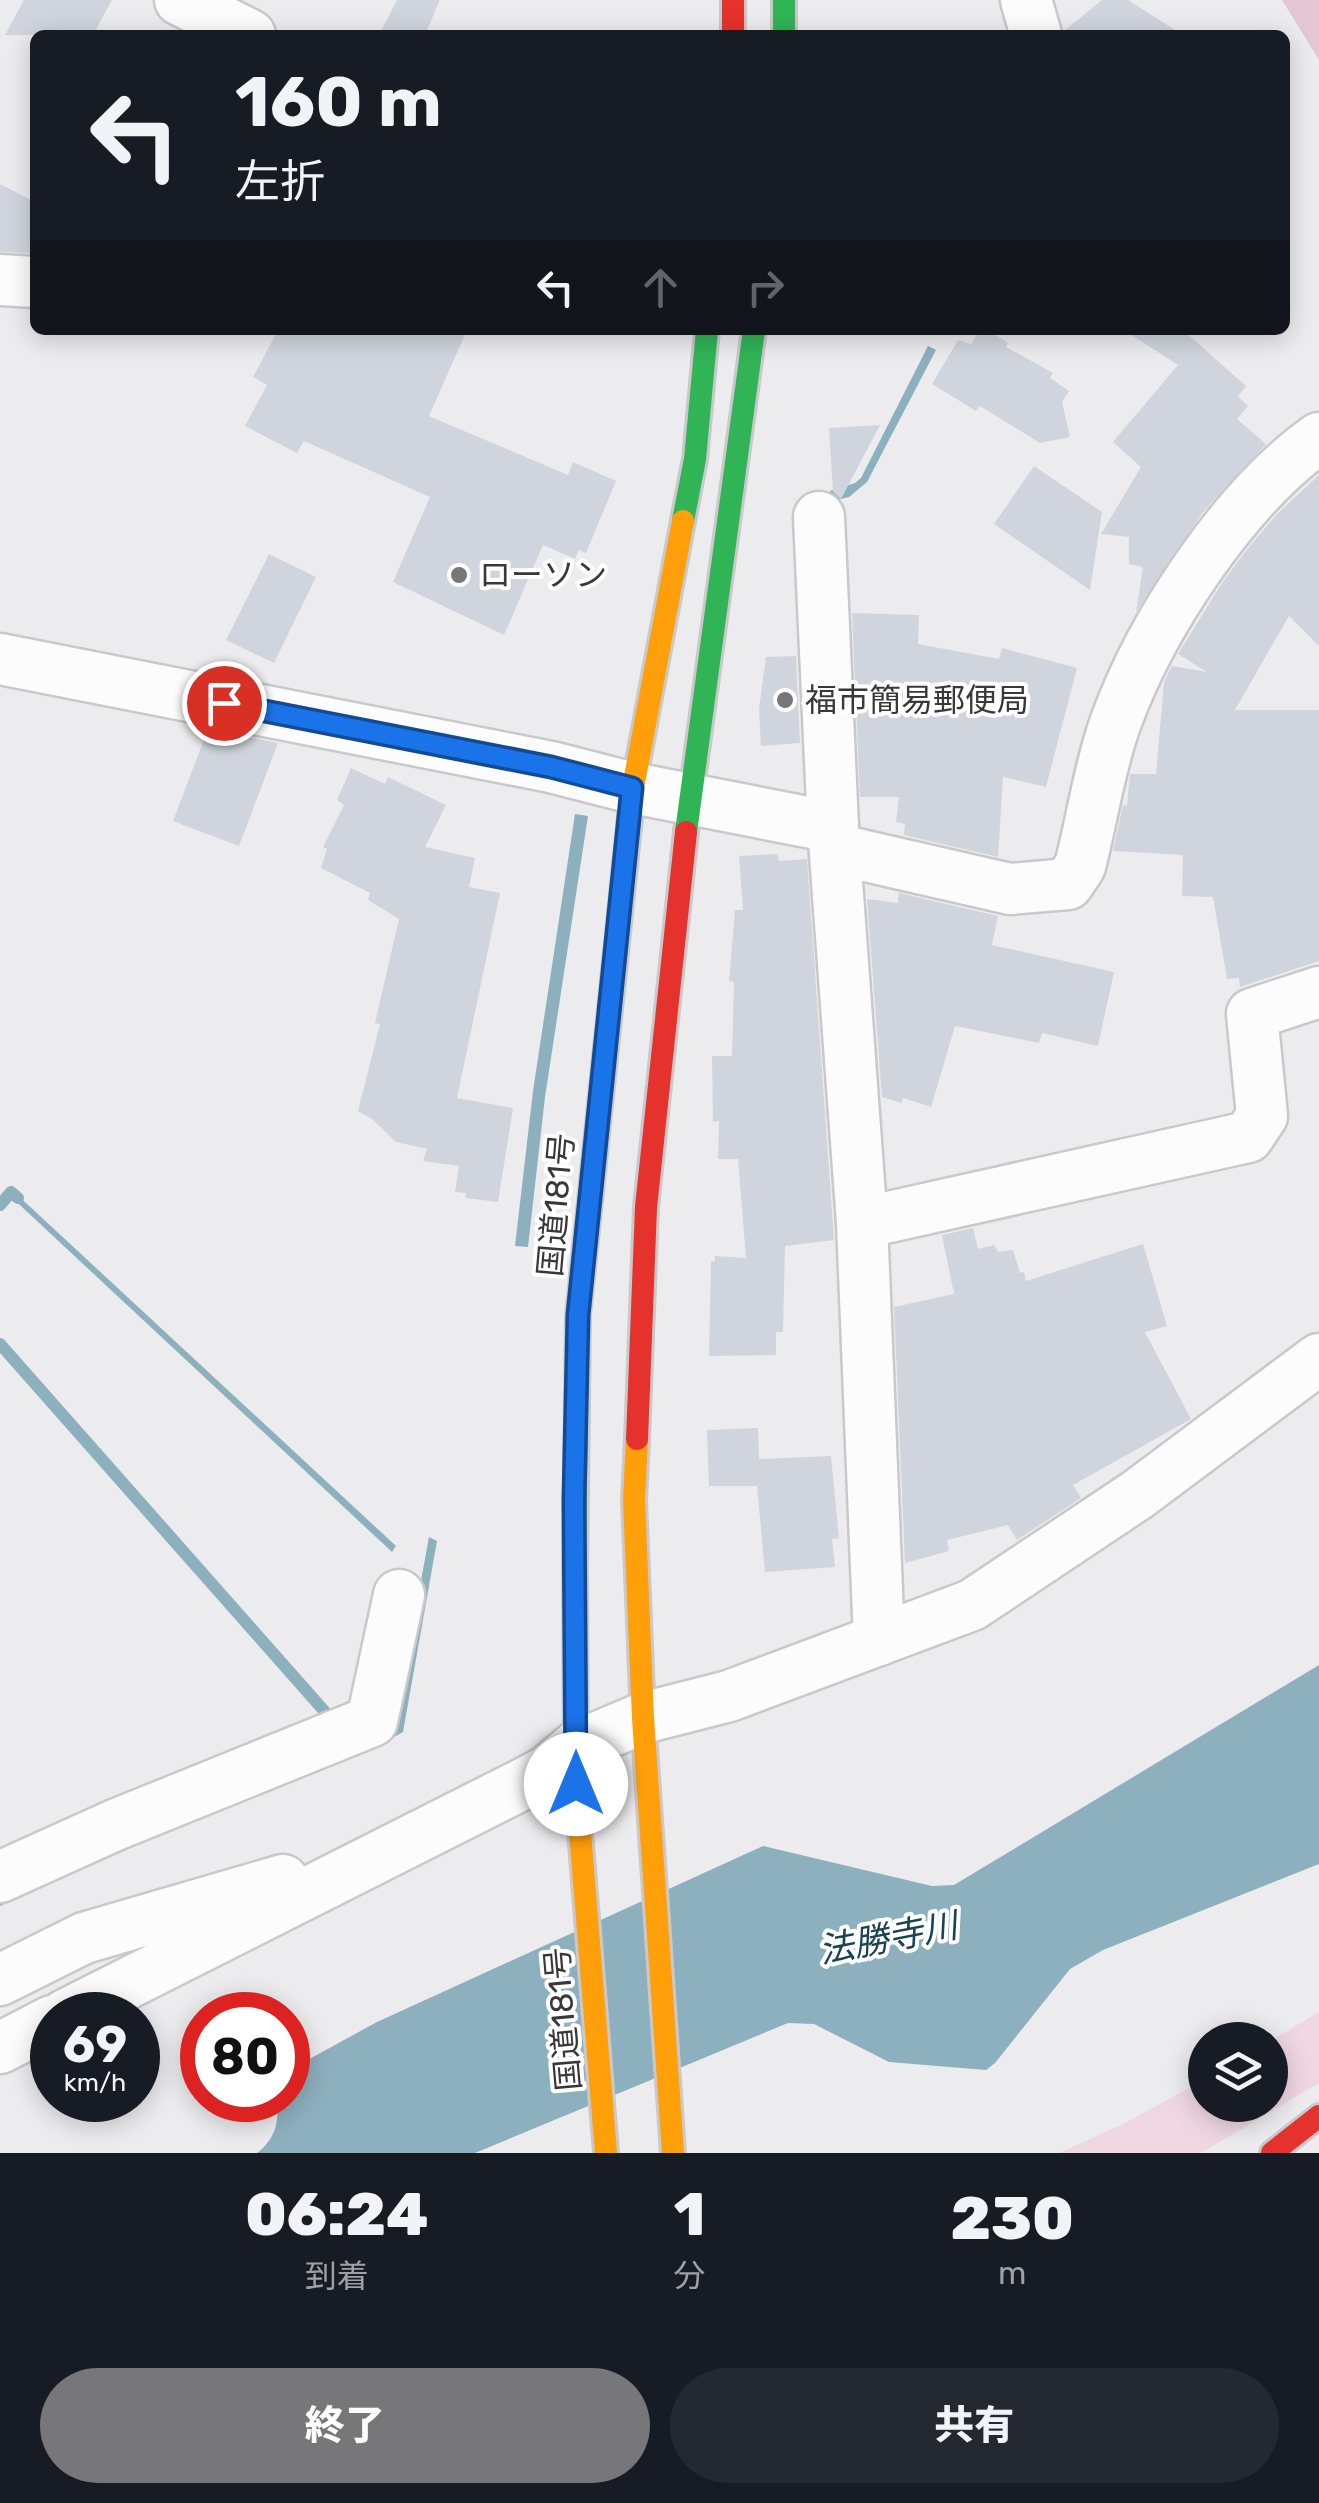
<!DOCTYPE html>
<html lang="ja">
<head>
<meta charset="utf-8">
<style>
	:root { --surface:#171b24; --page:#242831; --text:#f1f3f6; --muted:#9ea1a6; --accent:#777779 }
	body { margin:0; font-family:Rubik,"Noto Sans JP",sans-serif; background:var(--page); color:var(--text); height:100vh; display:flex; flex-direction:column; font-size:38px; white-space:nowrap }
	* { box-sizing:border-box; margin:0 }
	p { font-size:32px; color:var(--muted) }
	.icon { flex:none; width:55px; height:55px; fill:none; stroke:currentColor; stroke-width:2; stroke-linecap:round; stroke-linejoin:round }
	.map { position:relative; height:2153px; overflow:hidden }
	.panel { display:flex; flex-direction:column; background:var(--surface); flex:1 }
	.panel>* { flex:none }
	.hud { position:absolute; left:30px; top:30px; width:1260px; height:305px; border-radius:15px; box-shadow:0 5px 25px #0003; background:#171b24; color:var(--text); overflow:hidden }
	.tools { position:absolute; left:1188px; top:2022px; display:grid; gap:20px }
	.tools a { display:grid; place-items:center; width:100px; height:100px; border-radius:50%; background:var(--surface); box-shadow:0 5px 25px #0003; font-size:50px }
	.speed { position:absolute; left:30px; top:1992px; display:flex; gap:20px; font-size:50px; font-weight:700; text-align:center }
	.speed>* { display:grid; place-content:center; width:130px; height:130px; border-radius:50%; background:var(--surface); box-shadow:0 5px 25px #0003; line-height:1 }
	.speed small { font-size:25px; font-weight:400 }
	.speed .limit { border:15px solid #d22; background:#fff; color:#111 }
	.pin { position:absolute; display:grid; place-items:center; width:85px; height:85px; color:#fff; margin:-42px; border:5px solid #fff; border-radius:50%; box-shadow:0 2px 10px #0007 }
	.me { position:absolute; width:110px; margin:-55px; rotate:0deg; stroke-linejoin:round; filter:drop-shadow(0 0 8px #0008) }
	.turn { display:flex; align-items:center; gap:35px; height:210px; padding:0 40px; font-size:45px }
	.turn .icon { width:130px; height:130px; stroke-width:2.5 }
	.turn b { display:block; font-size:70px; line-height:85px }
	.lanes { display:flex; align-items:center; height:95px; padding:0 40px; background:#0003; justify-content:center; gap:50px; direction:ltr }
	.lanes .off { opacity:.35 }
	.eta { display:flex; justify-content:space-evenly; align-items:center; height:170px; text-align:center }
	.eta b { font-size:60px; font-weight:800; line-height:70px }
	.cta { display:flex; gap:20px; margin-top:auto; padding:20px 40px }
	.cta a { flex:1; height:115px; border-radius:60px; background:var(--accent); color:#fff; font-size:40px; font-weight:800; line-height:115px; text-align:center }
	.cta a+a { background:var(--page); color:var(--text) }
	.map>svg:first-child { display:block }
	.green { fill:#efd7e1 }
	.forest { fill:#e2c7d3 }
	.water { fill:#8db0be }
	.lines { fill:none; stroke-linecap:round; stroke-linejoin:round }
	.stream { stroke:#8db0be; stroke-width:12 }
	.building { fill:#d0d5dd }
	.street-casing { stroke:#c9c9cb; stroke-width:55 }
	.fast-casing { stroke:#c9c9cb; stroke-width:28 }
	.slow-casing { stroke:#c9c9cb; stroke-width:28 }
	.jam-casing { stroke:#c9c9cb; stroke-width:28 }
	.street { stroke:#fcfcfc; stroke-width:50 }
	.fast { stroke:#30b455; stroke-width:22 }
	.slow { stroke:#ff9f0a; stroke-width:22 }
	.jam { stroke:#e5322d; stroke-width:22 }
	.route-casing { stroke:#114b97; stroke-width:25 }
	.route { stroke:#1a73e8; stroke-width:18 }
	.poi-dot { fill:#777779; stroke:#fff; stroke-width:4 }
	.labels { text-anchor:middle; stroke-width:8; stroke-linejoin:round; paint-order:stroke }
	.poi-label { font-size:32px; fill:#38383a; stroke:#fff; text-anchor:start }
	.street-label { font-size:32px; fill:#38383a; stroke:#fff }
	.water-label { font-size:35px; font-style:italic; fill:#174353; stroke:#fff }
</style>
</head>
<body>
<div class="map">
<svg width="1319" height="2153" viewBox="0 0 1319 2153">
	<rect width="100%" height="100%" fill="#ececee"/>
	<!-- green -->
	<polygon class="green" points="1319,2012 1319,2083 1201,2153 1059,2153 1125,2123 1205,2079 1205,2105 1270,2105 1270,2041"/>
	<!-- forest -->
	<polygon class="forest" points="1282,0 1319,0 1319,60"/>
	<!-- water -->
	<g class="water">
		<polygon points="928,346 936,350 867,482 849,497 833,501 830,491 855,483 861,478"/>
		<polygon points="575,814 588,816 545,1097 528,1247 515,1246 533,1091"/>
		<polygon points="12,1190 396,1546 392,1552 8,1194"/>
		<polygon points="429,1537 437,1541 403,1732 378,1746 238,1800 0,1906 0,1895 394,1727"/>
		<path d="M 1319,1665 L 1319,1864 L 1103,1950 L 1070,1969 L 995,2063 L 986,2070 L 889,2062 L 814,2024 L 788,2023 L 475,2153 L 257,2153 C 276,2138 279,2122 277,2100 L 288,2100 L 288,2075 L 291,2069 L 377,2022 L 763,1846 L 932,1886 L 954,1885 Z"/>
	</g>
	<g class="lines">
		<!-- stream -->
		<g class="stream">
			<polyline points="0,1205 11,1192 18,1198"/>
			<polyline points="0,1344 334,1722"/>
		</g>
	</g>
	<!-- building -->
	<g class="building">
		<polygon points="24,0 112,0 93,35 5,35"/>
		<polygon points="397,0 440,0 425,35 379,35"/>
		<polygon points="1102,0 1128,0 1183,35 1064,35 1064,31"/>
		<polygon points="0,184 35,202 35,246 31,253 0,252"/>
		<polygon points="278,330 467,330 429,416 568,475 573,462 616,481 586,553 579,550 575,559 543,545 504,635 393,582 430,497 304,441 297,453 245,426 267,385 253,377"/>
		<polygon points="980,330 988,330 1008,343 1006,347 1053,373 1050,378 1069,391 1062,402 1070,437 1040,443 980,406 976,411 932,384 958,340 971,344"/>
		<polygon points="1124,330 1183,330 1246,386 1238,396 1248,406 1237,419 1266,444 1203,512 1136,612 1143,567 1129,564 1129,537 1101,534 1141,467 1113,442 1178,365"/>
		<polygon points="880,425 841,499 833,492 829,428"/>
		<polygon points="1034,466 1102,512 1090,590 994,524"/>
		<polygon points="1319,475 1319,646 1289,616 1235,710 1319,710 1319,961 1240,987 1239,978 1227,979 1213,897 1182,896 1183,855 1113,851 1123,805 1127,806 1130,774 1156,774 1164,682 1172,666 1207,672 1178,654 1222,583 1249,547 1277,514"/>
		<polygon points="269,554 316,577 274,663 226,640"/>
		<polygon points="852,613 919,615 918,644 999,659 1002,648 1077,668 1046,787 1003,777 998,857 904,835 905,824 896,822 899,797 860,797"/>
		<polygon points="796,656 800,743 761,746 759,709 766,657"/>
		<polygon points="208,729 278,743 239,846 173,821"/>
		<polygon points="351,768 385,784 388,777 446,805 425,847 475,858 469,887 500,893 457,1098 513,1108 498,1202 465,1198 466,1193 455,1192 459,1166 423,1161 427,1149 396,1142 372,1119 358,1111 380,1024 375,1023 399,919 368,900 370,893 321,868 327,849 323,847 344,805 337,800"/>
		<polygon points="777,854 779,861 807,859 834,1240 785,1246 783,1332 776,1332 776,1355 709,1356 711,1262 715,1261 715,1256 746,1258 738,1159 718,1159 719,1121 713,1122 712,1056 732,1056 734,982 729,981 735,910 743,910 739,856"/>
		<polygon points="899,893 998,916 992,945 1114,972 1098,1046 1042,1033 1039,1043 955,1026 931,1107 903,1098 901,1103 882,1097 867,899 898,903"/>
		<polygon points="973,1228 978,1249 994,1245 998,1252 1013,1250 1020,1273 1024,1272 1026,1281 1143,1244 1167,1326 1145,1332 1191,1419 1073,1485 1081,1498 1017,1540 1008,1525 947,1540 949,1551 905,1563 894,1307 954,1294 942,1235"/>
		<polygon points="758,1428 759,1459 831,1456 839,1538 832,1539 835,1567 765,1572 757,1486 709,1486 707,1430"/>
	</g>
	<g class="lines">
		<defs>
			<g id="street">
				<polyline points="180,0 250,35"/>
				<polyline points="1026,0 1036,35"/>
				<polyline points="0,280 35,282"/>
				<polyline points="819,517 833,827 862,1223 879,1640"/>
				<polyline points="0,659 551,767 633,788 833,827"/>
				<path d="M 835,849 L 1010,889 L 1068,884 L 1080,866 C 1092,820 1099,769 1115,724 C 1150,626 1234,498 1319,438"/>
				<polyline points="862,1223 1248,1137 1262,1116 1252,1014 1319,992"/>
				<polyline points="0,1877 115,1825 372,1721 399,1595"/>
				<polyline points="0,1980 84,1938 283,1880"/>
				<polyline points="65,2015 521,1785 546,1772 577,1746 643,1718 729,1696 972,1605 1137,1495 1319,1359"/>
				<polyline points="0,2048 52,2021"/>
			</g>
			<g id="fast">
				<polyline points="784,0 784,35"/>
				<polyline points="683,521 695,459 707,330"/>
				<polyline points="686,832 754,330"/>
				<polyline points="575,1573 578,1315 613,981"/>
			</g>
			<g id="slow">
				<polyline points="613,981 633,788 683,521"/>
				<polyline points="637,1439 634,1500 643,1718 673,2153"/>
				<polyline points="575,1573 576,1783 606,2153"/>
			</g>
			<g id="jam">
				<polyline points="733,0 733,35"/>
				<polyline points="637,1439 646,1207 686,832"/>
				<polyline points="1272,2153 1319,2116"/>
			</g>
		</defs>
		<!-- street casing -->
		<use href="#street" class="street-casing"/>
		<!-- fast casing -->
		<use href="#fast" class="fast-casing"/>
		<!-- slow casing -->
		<use href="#slow" class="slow-casing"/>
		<!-- jam casing -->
		<use href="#jam" class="jam-casing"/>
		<!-- street -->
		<use href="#street" class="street"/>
		<!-- fast -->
		<use href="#fast" class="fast"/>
		<!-- slow -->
		<use href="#slow" class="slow"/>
		<!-- jam -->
		<use href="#jam" class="jam"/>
	</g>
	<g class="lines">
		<defs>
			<polyline id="route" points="224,703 551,767 632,788 578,1315 574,1499 576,1784"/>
		</defs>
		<!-- route casing -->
		<use href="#route" class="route-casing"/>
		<!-- route -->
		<use href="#route" class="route"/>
	</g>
	<!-- markers -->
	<g class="poi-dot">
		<circle cx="459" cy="575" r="10"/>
		<circle cx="785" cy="700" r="10"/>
	</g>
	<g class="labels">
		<!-- poi labels -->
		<g class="poi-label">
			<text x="479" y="586">ローソン</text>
			<text x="805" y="711">福市簡易郵便局</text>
		</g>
		<!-- street labels -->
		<g class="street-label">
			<text transform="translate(556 1205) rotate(-85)" y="11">国道181号</text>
			<text transform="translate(563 2019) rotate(-95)" y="11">国道181号</text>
		</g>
		<!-- water labels -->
		<g class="water-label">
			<text transform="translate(888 1938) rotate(-11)" y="12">法勝寺川</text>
		</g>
	</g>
</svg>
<div class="tools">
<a><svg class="icon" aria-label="layers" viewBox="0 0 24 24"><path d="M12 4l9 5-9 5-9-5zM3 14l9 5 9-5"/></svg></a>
</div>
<div class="speed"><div>69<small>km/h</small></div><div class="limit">80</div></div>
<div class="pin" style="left:224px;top:703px;background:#d93025"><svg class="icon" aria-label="arrive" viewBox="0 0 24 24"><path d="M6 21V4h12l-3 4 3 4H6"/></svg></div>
<svg class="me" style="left:576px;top:1784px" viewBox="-20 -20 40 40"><circle r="19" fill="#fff"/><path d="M0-13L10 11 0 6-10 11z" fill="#1a73e8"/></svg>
<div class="hud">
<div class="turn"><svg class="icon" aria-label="left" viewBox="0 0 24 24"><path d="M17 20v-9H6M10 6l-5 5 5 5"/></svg><div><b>160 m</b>左折</div></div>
<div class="lanes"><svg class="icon" aria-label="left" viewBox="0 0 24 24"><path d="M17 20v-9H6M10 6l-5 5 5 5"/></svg><svg class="icon off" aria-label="ahead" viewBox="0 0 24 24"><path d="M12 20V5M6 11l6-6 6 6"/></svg><svg class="icon off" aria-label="right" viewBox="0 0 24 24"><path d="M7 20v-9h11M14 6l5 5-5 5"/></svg></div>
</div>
</div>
<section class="panel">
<div class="eta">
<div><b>06:24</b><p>到着</p></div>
<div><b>1</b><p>分</p></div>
<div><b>230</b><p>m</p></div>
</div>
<div class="cta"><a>終了</a><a>共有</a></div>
</section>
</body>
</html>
